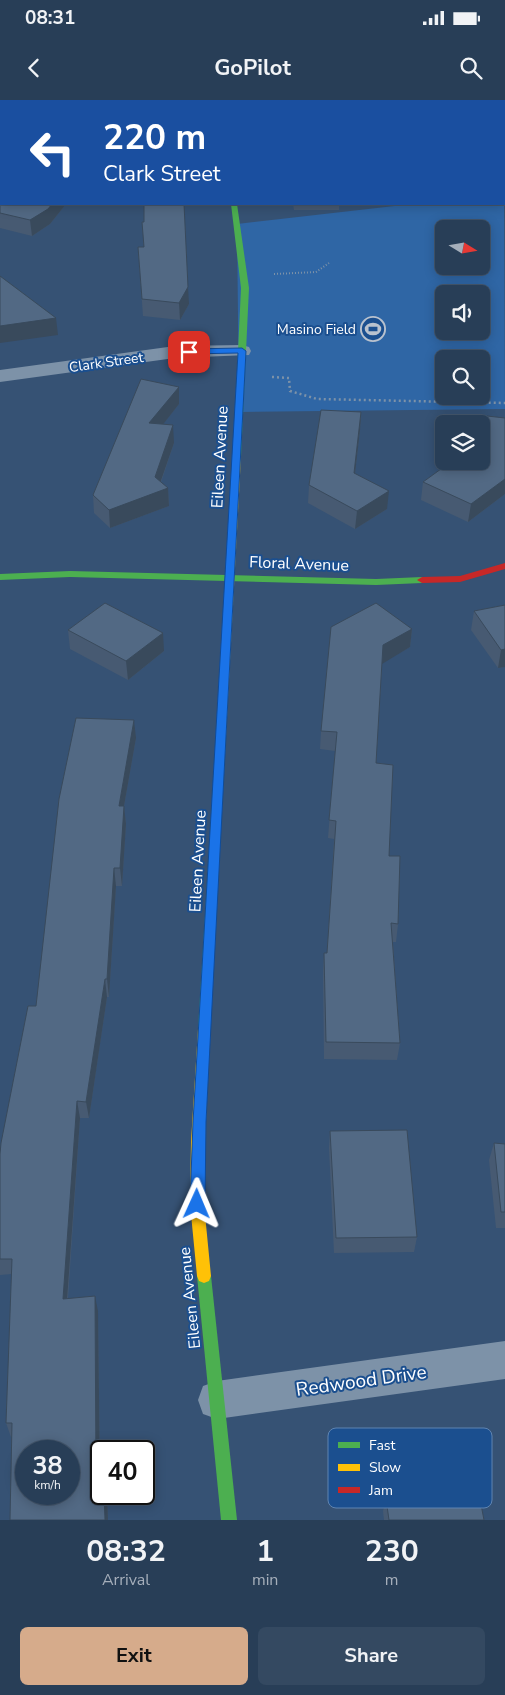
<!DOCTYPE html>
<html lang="en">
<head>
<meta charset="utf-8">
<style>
	:root { --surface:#283e57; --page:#344961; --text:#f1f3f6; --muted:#a5aeba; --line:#44576d; --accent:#d6ab8b }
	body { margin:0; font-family:"Nunito Sans",sans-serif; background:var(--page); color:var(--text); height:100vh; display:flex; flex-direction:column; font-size:19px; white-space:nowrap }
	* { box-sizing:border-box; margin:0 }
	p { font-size:16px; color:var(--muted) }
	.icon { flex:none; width:28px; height:28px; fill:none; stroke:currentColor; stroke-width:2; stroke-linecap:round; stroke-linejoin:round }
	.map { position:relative; height:1420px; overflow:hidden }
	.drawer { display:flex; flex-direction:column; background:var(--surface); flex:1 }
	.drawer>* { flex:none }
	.hud { position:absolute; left:0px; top:0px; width:505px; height:105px; box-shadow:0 2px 12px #0003,0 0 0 1px var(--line); background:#1a4fa0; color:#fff; overflow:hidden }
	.needle { width:32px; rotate:101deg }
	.tools { position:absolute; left:435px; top:120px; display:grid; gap:10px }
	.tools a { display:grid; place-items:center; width:55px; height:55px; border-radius:8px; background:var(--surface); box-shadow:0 2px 12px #0003,0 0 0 1px var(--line); font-size:25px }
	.speed { position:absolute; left:15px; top:1340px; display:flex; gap:10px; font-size:25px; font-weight:700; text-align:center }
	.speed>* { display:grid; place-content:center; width:65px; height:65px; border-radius:50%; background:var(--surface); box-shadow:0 2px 12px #0003,0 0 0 1px var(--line); line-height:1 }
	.speed small { font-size:12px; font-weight:400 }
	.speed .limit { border:2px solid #111; border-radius:8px; background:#fff; color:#111 }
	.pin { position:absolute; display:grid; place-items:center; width:42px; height:42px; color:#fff; margin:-21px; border-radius:10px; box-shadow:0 2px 8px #0006 }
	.me { position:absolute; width:55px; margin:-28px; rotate:1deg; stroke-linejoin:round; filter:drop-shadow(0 0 4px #0008) }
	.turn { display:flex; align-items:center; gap:18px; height:105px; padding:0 20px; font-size:22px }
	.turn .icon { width:65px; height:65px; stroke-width:2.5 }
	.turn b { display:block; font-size:35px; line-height:42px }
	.eta { display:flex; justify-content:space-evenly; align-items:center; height:85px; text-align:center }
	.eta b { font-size:30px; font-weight:700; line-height:35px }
	.action { display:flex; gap:10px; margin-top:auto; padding:10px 20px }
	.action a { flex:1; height:58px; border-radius:8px; background:var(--accent); color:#111; font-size:20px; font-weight:700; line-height:58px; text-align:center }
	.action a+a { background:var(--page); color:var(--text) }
	.status { display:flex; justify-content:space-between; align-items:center; height:35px; padding:0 25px; background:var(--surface); direction:ltr }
	.status svg { height:14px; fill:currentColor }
	header { display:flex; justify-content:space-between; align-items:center; height:65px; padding:0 20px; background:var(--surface); font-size:22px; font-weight:700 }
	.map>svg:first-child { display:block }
	.green { fill:#2f66a5; fill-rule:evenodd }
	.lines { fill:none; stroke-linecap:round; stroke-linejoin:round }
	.path-far1 { stroke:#7d92a8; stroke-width:2; stroke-dasharray:1 2; stroke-linecap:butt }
	.path { stroke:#7d92a8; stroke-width:2.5; stroke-dasharray:2 3; stroke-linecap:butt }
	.street { fill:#7d92a8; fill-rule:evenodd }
	.fast { fill:#4caf50; fill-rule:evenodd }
	.slow { fill:#ffc107; fill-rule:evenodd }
	.jam { fill:#c62828; fill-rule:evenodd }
	.wall { fill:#475a72 }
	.shaded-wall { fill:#394a5c }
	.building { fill:#526984; stroke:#394a5c; fill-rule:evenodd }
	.route { fill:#1a73e8; stroke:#114b97 }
	.labels { text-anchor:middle; stroke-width:4; stroke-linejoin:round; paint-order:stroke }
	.far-poi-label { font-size:14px; fill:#fff; stroke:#1b4f8f; text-anchor:end }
	.far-street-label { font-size:14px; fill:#fff; stroke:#1b4f8f }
	.street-label { font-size:16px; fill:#fff; stroke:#1b4f8f }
	.near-street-label { font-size:19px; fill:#fff; stroke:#1b4f8f }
	.key { fill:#1b4f8f; stroke:#5f84b1; stroke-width:1 }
	.key-label { font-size:14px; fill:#fff }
</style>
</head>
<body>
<div class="status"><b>08:31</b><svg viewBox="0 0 49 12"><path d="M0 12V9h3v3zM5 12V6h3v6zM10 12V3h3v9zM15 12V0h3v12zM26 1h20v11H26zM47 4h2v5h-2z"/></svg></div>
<header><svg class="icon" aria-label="back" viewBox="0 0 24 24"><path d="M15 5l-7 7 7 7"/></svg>GoPilot<svg class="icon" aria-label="search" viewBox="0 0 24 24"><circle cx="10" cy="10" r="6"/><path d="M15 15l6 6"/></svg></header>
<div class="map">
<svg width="505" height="1420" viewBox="0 0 505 1420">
	<rect width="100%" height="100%" fill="#365274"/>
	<!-- green -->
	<path class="green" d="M 504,99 L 505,309 L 239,312 L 237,124 L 412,104 L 504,104 ZM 444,129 L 481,129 L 481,166 L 444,166 ZM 444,194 L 481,194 L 481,231 L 444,231 ZM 444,259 L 481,259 L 481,296 L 444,296 Z"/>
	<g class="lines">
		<!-- path-far1 -->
		<polyline class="path-far1" points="274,174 316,172 329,163"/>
		<!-- path -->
		<polyline class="path" points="272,277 289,278 290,291 317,299 505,303"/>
		<!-- street -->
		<g class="street">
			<polygon points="450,0 464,0 465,1 451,1"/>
			<rect x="0" y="19" width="1" height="8"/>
			<rect x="504" y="40" width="1" height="8"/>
			<polygon points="242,245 249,247 251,251 249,255 175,258 0,282 0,270 175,246"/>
			<polygon points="505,1241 505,1279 217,1319 203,1314 198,1300 203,1286 217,1281"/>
		</g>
		<!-- fast -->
		<g class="fast">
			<polygon points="231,104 237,104 249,188 241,357 237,360 233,357 241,188"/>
			<polygon points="70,471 376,479 422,477 427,480 422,483 376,485 70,477 0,480 0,474"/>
			<polygon points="221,632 226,636 210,929 209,933 204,934 199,933 198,929 216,636"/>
			<polygon points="204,1169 209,1171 211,1176 237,1420 221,1420 197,1176 199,1171"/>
		</g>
		<!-- slow -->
		<g class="slow">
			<polygon points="237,354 241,357 226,636 221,640 216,636 233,357"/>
			<polygon points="204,924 209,925 210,929 205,1042 204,1104 211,1176 209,1181 204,1183 199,1181 197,1176 190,1104 191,1042 198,929 199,925"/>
		</g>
		<!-- jam -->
		<polygon class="jam" points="505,463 505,469 460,482 422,483 417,480 422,477 460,476"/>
	</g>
	<!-- wall -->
	<g class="wall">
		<polygon points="0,100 1,104 66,104 50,124 32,136 0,128"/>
		<polygon points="293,104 339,104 339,110 294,110"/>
		<polygon points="138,147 144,147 189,204 180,220 143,216"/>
		<polygon points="179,287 179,304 163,324 174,343 161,382 168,388 169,406 110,428 94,413 93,395"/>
		<polygon points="361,312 360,330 355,374 387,409 355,429 308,403 309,385"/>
		<polygon points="505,318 505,394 468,422 421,400 423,382 480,369"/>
		<polygon points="505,505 505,567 498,568 471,530 474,511"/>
		<polygon points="412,529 410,547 382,563 376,663 398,824 396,842 393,842 400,943 397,960 324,959 323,871 324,853 327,853 334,739 328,738 335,651 320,649 321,631"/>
		<polygon points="68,530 164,551 128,580 70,549"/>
		<polygon points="136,638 124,706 126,724 122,786 116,786 109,897 107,897 89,1018 80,1018 68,1198 98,1211 100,1371 107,1394 108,1420 10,1420 12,1337 11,1337 6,1323 12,1174 0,1175 0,1054 36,906"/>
		<polygon points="330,1031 417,1137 414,1152 334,1153 329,1048"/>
		<polygon points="494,1043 505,1044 505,1128 496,1128 489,1060"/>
		<polygon points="386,1399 484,1420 384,1420 383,1411"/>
	</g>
	<!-- shaded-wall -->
	<g class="shaded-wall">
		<polygon points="52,104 66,104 50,124 32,136 30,120"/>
		<polygon points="188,187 189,204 180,220 179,203"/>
		<polygon points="56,218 58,235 0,243 0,226"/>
		<polygon points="179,287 179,304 150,341 149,323"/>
		<polygon points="361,312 360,330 353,391 354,373"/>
		<polygon points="173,325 174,343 157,392 168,388 169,406 110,428 109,410 155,377"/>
		<polygon points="505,379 505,394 468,422 471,404"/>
		<polygon points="389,391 387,409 355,429 357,411"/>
		<polygon points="412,529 410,547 382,564 383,545"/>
		<polygon points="163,533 164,551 128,580 126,561"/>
		<polygon points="505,549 505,567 498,568 501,550"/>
		<polygon points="134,620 136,638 124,706 126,724 122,786 120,768 119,706"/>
		<polygon points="114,768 116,786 109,897 107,879"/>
		<polygon points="105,879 107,897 89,1018 86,1002"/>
		<polygon points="77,1001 80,1018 66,1214 63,1199"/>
		<polygon points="95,1196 98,1211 100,1383 96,1371"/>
		<polygon points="104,1394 107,1394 108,1420 105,1420"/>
	</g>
	<!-- building -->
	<g class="building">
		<polygon points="33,0 75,0 74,1 33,1"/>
		<rect x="271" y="0" width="38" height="1"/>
		<polygon points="1,98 1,104 52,104 48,109 30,120 0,113 0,100"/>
		<polygon points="144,104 184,104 188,187 179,203 142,199 138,147 144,147 142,122 144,122"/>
		<polygon points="0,176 56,218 0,226"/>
		<polygon points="141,279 179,287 149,323 173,325 155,377 168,388 109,410 93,395"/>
		<polygon points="321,310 361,312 354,373 389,391 357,411 309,385"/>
		<polygon points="487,316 505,318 505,379 471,404 423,382 452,361 462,361 480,370"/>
		<polygon points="105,503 163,533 126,561 68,530"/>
		<polygon points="376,503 412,529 383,545 376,663 393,665 389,756 400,756 398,824 391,823 400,943 326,942 324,853 327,853 336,721 329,720 337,632 321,631 331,527"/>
		<polygon points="505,505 505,549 501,550 474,511"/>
		<path d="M 76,618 L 134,620 L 119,706 L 124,706 L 120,768 L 114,768 L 107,879 L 105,879 L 86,1002 L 77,1001 L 63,1199 L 95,1196 L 96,1371 L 101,1370 L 101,1394 L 104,1394 L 105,1420 L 10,1420 L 12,1323 L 6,1323 L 12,1159 L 0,1159 L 0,1054 L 1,1043 L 28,906 L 36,906 L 59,699 ZM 26,1351 L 69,1351 L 69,1394 L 26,1394 Z"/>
		<polygon points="407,1030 417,1137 336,1138 330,1031"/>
		<polygon points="494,1043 505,1044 505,1112 501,1112"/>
		<polygon points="478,1389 484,1420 389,1420 386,1399"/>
	</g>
	<!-- route -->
	<polygon class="route" points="242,248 246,251 206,1022 205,1104 203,1108 197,1110 192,1108 190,1104 193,1022 238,253 189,254 186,252 189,249"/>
	<!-- icons -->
	<defs>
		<symbol id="stadium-ring" viewBox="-11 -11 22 22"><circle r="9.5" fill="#1b4f8f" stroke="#b9c2ce" stroke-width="1.5"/><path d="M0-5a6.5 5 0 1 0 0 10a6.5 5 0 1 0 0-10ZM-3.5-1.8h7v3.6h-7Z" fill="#b9c2ce"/></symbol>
	</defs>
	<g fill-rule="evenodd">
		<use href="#stadium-ring" x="359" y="215" width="28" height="28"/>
	</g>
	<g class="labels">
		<!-- far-poi labels -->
		<g class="far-poi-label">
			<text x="356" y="234">Masino Field</text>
		</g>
		<!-- far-street labels -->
		<g class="far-street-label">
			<text transform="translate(106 262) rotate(-8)" y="5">Clark Street</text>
		</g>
		<!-- street labels -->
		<g class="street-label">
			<text transform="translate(219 357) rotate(-87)" y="6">Eileen Avenue</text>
			<text transform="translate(299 463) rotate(2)" y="6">Floral Avenue</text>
			<text transform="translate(197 761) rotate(-87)" y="6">Eileen Avenue</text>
			<text transform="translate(189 1198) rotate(-96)" y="6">Eileen Avenue</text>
		</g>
		<!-- near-street labels -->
		<g class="near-street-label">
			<text transform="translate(361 1280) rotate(-8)" y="7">Redwood Drive</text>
		</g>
	</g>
	<!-- legend -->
	<rect x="328" y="1328" width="164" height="80" rx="8" class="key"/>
	<rect x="338" y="1342" width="22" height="6" fill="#4caf50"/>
	<rect x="338" y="1364" width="22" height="7" fill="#ffc107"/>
	<rect x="338" y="1387" width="22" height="6" fill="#c62828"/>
	<g class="key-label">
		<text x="369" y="1350">Fast</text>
		<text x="369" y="1372">Slow</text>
		<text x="369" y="1395">Jam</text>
	</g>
</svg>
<div class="tools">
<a><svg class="needle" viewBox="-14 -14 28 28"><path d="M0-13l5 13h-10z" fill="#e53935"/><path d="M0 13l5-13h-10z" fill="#a5aeba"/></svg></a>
<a><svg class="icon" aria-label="sound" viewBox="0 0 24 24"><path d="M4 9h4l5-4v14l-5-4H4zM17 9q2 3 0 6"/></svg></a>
<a><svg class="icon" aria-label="search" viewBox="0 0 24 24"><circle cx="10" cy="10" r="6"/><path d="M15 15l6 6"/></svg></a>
<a><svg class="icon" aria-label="layers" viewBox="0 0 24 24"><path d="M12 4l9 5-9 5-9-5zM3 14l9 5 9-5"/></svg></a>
</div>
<div class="speed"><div>38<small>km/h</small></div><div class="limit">40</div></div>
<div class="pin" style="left:189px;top:252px;background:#d93025"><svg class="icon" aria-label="arrive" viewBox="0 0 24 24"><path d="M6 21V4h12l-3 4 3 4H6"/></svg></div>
<svg class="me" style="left:197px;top:1104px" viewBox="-20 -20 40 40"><path d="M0-17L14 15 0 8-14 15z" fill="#1a73e8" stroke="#fff" stroke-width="4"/></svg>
<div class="hud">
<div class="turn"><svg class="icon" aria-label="left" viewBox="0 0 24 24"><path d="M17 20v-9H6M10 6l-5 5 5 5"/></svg><div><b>220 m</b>Clark Street</div></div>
</div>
</div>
<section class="drawer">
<div class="eta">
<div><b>08:32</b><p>Arrival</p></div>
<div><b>1</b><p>min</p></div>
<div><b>230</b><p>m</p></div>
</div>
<div class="action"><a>Exit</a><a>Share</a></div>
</section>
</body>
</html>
